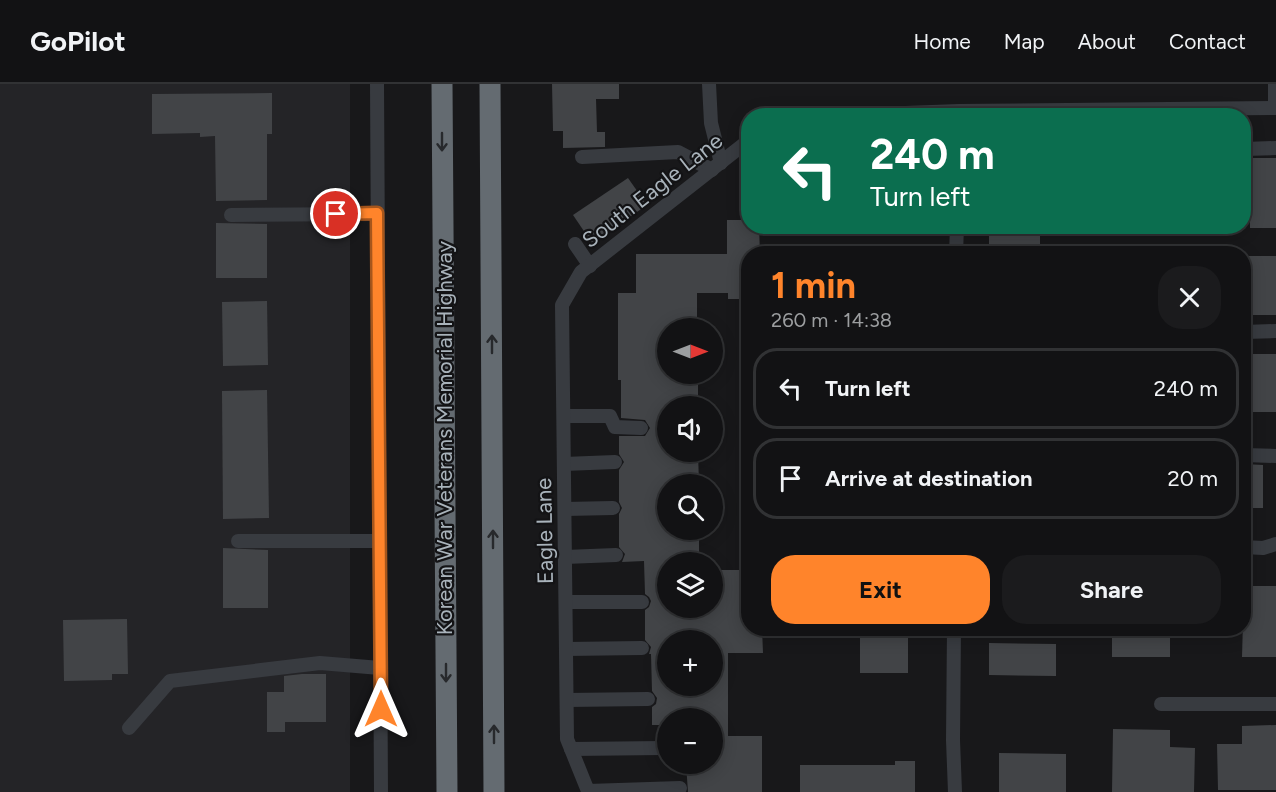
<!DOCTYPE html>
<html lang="en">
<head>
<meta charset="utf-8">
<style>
	:root { --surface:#121214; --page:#1b1b1d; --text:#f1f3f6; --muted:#9c9ea0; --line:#313234; --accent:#ff842b }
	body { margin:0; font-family:Figtree,sans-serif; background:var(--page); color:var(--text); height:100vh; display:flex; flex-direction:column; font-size:22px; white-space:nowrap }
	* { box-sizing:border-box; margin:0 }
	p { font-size:20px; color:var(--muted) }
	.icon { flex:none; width:33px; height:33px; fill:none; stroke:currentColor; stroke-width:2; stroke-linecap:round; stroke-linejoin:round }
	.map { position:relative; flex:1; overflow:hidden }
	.sheet { position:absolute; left:741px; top:162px; width:510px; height:390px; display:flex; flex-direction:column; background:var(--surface); border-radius:24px; box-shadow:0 3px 15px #0003,0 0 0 2px var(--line) }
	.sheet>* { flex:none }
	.top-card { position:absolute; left:741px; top:24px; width:510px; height:126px; border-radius:24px; box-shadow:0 3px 15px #0003,0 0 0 2px var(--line); background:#0b6e4f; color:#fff; overflow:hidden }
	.needle { width:39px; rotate:90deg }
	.buttons { position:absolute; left:657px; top:234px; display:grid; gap:12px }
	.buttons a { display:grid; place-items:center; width:66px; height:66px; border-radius:50%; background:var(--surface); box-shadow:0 3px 15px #0003,0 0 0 2px var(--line); font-size:30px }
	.pin { position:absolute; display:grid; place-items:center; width:51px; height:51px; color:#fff; margin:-26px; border:3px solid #fff; border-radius:50%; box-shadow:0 2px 6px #0007 }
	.me { position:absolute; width:66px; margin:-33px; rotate:0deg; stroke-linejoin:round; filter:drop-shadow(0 0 4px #0008) }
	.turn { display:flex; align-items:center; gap:21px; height:126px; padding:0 30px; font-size:27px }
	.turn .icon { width:78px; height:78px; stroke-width:2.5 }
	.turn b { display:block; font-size:42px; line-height:51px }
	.round { display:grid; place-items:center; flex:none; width:63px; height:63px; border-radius:24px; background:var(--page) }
	.headline { display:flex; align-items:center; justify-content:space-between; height:102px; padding:0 30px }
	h1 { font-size:36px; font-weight:700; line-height:45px; color:var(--accent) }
	.button { display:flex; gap:12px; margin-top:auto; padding:12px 30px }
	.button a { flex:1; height:69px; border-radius:24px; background:var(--accent); color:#111; font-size:24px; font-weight:700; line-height:69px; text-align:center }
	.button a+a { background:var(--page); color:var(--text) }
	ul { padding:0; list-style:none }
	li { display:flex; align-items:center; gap:18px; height:81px; margin:0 12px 9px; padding:0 18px; border:3px solid var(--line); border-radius:24px }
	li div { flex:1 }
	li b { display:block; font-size:22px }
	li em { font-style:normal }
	header { display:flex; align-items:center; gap:36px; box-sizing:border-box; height:84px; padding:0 30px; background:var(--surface); border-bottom:2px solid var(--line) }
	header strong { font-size:28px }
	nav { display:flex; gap:33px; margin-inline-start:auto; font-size:21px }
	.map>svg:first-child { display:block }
	.built { fill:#242427 }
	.building { fill:#424447; fill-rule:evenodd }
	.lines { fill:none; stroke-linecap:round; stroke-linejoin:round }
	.minor { stroke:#383b40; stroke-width:14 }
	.highway { stroke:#646b71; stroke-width:21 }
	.oneway { stroke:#27292c }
	.route-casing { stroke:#a6561c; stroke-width:15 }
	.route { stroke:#ff842b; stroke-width:10 }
	.labels { text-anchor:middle; stroke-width:4.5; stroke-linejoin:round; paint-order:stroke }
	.street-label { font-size:22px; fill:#a9b3bb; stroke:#131315 }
</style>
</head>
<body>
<header>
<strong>GoPilot</strong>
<nav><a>Home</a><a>Map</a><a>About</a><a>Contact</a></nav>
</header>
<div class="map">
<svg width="1276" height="708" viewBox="0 0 1276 708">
	<rect width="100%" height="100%" fill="#18181a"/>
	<!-- built -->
	<rect class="built" x="0" y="0" width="350" height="708"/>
	<!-- building -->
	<g class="building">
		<polygon points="552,0 619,0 619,15 596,15 597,48 605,48 605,63 563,64 563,47 553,47"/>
		<polygon points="272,9 272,50 267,50 267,116 216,117 215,52 200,53 200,49 152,50 152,10"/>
		<polygon points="1249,74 1276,74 1276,144 1250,144"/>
		<polygon points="628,94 647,121 592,159 573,131"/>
		<path d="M 727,136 L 748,136 L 748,142 L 759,142 L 760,170 L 748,170 L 748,215 L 728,215 L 728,209 L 697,209 L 697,244 L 668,244 L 668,290 L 698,290 L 698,322 L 668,322 L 668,368 L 698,368 L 699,400 L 668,400 L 668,446 L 699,446 L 699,478 L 668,478 L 668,524 L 712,524 L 712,486 L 748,486 L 748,544 L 762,544 L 763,569 L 728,569 L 728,652 L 762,652 L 762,708 L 688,708 L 686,680 L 712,680 L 712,634 L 668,634 L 668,641 L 652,641 L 652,623 L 656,620 L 657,614 L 652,607 L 651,570 L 649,570 L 651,563 L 645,556 L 645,526 L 649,523 L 651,517 L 649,513 L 645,510 L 644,477 L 622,478 L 625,470 L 619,463 L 619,430 L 622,424 L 619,418 L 619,386 L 624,378 L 619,370 L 619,352 L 645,352 L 650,344 L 645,336 L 621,334 L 621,296 L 618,296 L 618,209 L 636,209 L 636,170 L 727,170 ZM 668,556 L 712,556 L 712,602 L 668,602 Z"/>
		<polygon points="216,139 267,140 267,194 216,194"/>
		<polygon points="989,142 1040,142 1040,165 989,166"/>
		<rect x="1244" y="172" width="32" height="59"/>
		<polygon points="267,217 268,281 223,282 222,218"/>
		<rect x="1244" y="270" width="32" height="58"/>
		<polygon points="267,306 269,434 223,435 222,307"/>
		<polygon points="1244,380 1263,381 1263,424 1244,424"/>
		<polygon points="223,464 268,466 268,524 223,524"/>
		<polygon points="1244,502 1276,502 1276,573 1242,573"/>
		<polygon points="127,535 128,590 112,590 112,596 64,597 63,536"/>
		<rect x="860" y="544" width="48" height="45"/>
		<rect x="1112" y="544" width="58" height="29"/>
		<polygon points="989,559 1056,560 1056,592 989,591"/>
		<polygon points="302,590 326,590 326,638 285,638 285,648 267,648 267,608 284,608 284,592"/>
		<polygon points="1276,641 1276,706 1218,706 1217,660 1242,660 1242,642"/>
		<polygon points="1113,645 1170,646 1170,663 1195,664 1194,708 1112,708"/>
		<polygon points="999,669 1066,670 1066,708 999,708"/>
		<polygon points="895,677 915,677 915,708 800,708 800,681 895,681"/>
	</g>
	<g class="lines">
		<!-- minor -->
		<g class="minor">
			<polyline points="377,0 381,708"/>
			<polyline points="709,0 711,39 721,79"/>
			<polyline points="1275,24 1275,0"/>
			<polyline points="824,32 959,27 1276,24"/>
			<polyline points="1244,65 1276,64"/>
			<polyline points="582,73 678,68 712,86"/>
			<polyline points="231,131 377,130"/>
			<polyline points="575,160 590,182"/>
			<polyline points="956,170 957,142"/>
			<polyline points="1244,248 1276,247"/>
			<polyline points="564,332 610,332 615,343 641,344"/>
			<polyline points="1244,371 1276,372"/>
			<polyline points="564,380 615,378"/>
			<polyline points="565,425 613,424"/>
			<polyline points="238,457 380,457"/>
			<polyline points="1244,463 1263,464 1276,460"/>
			<polyline points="565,473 616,471"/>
			<polyline points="566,518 642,518"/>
			<polyline points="954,544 953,656 955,708"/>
			<polyline points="566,565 642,564"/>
			<polyline points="567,616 648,615"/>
			<polyline points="1161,620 1276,620"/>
			<polyline points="129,644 170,597 320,579 380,584"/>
			<polyline points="571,665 663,664"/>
			<polyline points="680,704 588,707 567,655 562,221 581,188 748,57"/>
		</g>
		<!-- highway -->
		<g class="highway">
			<polyline points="442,0 447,708"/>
			<polyline points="490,0 494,708"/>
		</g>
	</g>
	<!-- one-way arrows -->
	<defs><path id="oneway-shaft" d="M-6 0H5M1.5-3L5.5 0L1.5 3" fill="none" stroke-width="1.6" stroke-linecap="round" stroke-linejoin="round" transform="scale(1.5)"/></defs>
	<g class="oneway">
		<use href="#oneway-shaft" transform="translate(442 58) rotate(90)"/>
		<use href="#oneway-shaft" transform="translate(492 260) rotate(-90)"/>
		<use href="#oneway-shaft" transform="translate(493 455) rotate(-90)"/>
		<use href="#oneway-shaft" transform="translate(446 589) rotate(90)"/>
		<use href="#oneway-shaft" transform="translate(494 650) rotate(-90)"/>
	</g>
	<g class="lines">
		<defs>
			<polyline id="route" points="336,130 377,129 381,625"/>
		</defs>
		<!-- route casing -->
		<use href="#route" class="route-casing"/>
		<!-- route -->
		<use href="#route" class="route"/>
	</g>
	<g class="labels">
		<!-- street labels -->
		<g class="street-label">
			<text transform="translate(652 106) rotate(-38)" y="8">South Eagle Lane</text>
			<text transform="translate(444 354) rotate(-90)" y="8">Korean War Veterans Memorial Highway</text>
			<text transform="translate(544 447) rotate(-91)" y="8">Eagle Lane</text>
		</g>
	</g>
</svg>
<div class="buttons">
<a><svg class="needle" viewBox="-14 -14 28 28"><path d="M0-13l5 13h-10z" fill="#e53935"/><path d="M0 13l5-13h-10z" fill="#9c9ea0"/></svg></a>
<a><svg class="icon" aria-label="sound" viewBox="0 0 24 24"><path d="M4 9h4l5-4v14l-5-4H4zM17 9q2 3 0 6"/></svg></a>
<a><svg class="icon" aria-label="search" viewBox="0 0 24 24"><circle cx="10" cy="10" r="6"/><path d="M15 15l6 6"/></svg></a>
<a><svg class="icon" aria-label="layers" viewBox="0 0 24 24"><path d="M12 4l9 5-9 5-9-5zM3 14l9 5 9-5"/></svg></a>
<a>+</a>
<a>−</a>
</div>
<div class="pin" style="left:336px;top:130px;background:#d93025"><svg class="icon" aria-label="arrive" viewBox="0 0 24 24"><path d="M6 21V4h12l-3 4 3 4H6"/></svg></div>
<svg class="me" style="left:381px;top:625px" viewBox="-20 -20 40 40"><path d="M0-17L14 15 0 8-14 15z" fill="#ff842b" stroke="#fff" stroke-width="4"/></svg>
<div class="top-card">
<div class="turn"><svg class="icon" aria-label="left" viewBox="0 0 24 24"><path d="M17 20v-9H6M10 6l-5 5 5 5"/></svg><div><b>240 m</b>Turn left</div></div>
</div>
<section class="sheet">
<div class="headline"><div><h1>1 min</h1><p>260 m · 14:38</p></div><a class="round"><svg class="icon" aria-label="close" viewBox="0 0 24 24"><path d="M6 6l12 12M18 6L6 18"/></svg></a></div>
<ul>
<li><svg class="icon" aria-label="left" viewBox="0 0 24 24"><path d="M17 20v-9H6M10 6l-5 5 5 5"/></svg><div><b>Turn left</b></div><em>240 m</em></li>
<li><svg class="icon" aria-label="arrive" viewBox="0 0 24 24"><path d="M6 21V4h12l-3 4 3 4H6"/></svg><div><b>Arrive at destination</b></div><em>20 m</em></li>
</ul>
<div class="button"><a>Exit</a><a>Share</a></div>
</section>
</div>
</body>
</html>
